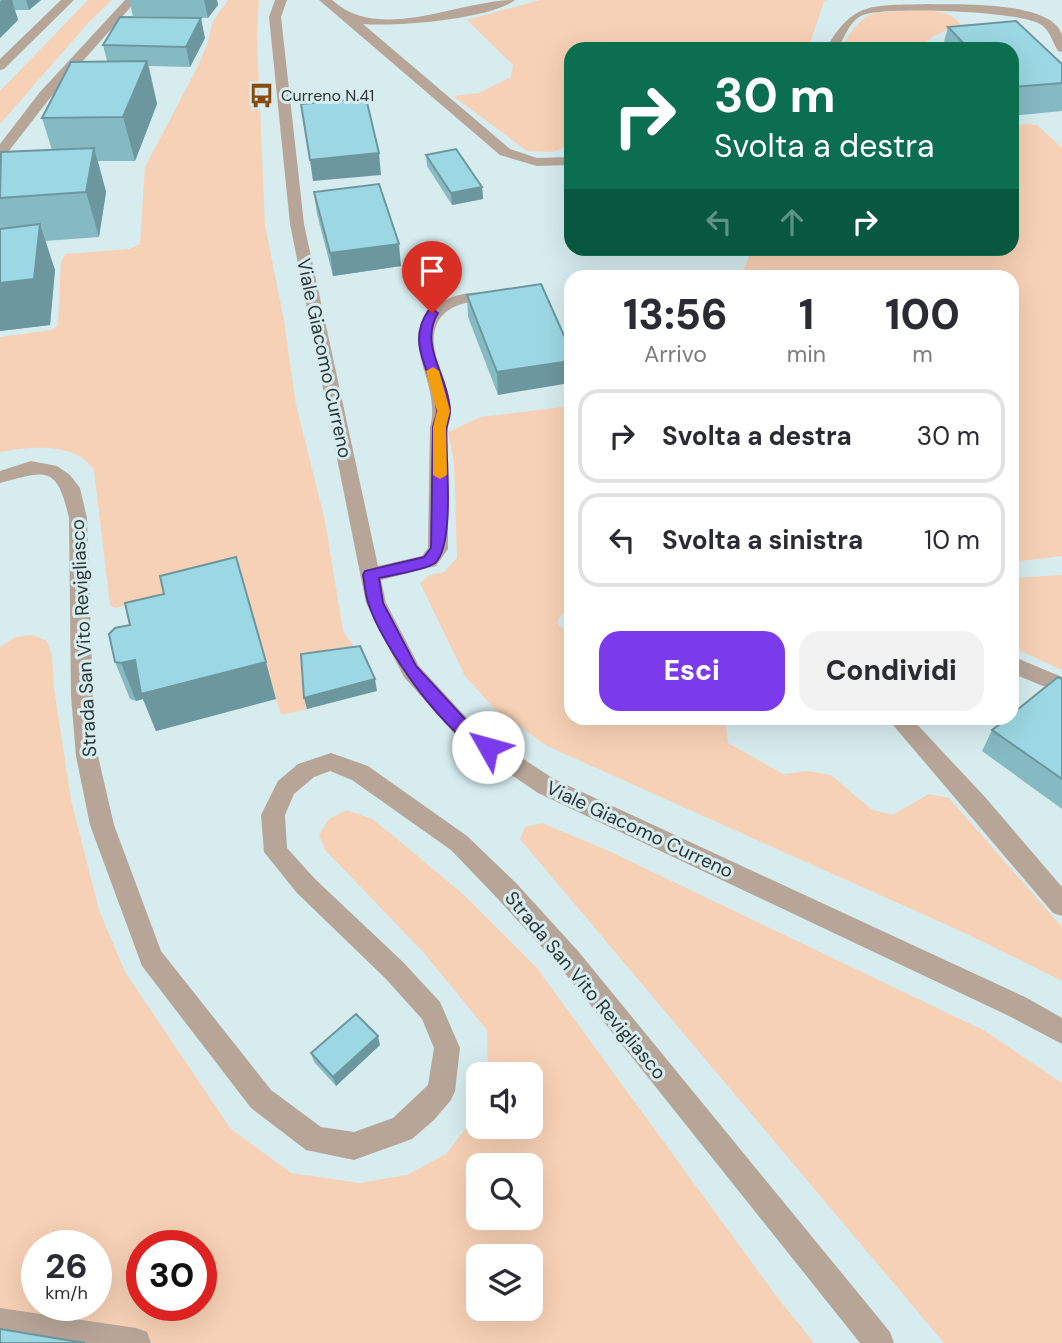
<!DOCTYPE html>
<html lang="it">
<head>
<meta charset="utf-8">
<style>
	:root { --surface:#fff; --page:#f2f2f3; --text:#2b2b33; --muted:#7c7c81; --line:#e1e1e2; --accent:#7c3aed }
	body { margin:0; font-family:"DM Sans",sans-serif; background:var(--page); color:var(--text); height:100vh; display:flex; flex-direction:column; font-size:26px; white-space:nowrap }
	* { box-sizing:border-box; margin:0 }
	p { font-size:23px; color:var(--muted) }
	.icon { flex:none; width:38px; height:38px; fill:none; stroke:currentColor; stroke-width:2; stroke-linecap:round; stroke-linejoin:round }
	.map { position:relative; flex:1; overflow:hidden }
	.details { position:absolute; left:564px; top:270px; width:455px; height:455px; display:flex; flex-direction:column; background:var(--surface); border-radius:21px; box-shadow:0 7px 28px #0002 }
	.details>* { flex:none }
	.top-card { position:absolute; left:564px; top:42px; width:455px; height:214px; border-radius:21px; box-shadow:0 7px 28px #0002; background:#0b6e4f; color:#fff; overflow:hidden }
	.fabs { position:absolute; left:466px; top:1062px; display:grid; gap:14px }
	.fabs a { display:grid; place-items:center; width:77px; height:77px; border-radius:14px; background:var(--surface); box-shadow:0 7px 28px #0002; font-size:35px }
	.speed { position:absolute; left:21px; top:1230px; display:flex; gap:14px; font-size:35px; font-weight:700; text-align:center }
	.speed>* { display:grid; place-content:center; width:91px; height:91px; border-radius:50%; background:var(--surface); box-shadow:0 7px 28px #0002; line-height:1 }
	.speed small { font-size:18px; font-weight:400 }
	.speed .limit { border:10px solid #d22; background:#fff; color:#111 }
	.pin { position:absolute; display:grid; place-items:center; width:60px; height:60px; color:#fff; margin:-72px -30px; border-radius:50% 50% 50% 0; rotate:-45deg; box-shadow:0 0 7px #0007 }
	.pin .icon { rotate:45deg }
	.me { position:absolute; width:77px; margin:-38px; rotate:308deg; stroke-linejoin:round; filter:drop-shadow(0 0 5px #0008) }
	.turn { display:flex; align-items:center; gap:24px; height:147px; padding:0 35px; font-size:32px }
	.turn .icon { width:91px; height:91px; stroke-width:2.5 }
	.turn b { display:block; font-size:49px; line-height:60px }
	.lanes { display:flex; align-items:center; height:66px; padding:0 35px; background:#0003; justify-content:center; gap:35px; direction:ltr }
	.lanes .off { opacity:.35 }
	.eta { display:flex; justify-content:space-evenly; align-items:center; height:119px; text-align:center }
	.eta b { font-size:42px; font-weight:800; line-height:49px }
	.cta { display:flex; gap:14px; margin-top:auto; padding:14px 35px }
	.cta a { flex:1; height:80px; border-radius:21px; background:var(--accent); color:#fff; font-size:28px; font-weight:800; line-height:80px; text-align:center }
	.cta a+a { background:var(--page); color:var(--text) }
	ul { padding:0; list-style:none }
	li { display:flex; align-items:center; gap:21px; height:94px; margin:0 14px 10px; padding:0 21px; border:4px solid var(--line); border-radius:21px }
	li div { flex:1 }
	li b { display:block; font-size:26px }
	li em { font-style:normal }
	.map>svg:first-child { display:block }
	.green { fill:#f7d1b5; fill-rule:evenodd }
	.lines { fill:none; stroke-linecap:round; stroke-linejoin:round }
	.minor { fill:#b7a598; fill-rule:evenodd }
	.wall { fill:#86bac3 }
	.shaded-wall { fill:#6d979f }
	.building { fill:#9cd8e3; stroke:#6d979f; stroke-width:2 }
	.route { fill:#7c3aed; stroke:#51269a; stroke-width:2 }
	.slow { fill:#f59e0b }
	.labels { text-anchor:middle; stroke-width:6; stroke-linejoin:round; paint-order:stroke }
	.far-poi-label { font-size:16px; fill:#2d3637; stroke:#d6ecef; text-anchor:start }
	.street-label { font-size:19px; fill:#2d3637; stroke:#d6ecef }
</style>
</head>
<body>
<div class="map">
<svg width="1062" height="1343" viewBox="0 0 1062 1343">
	<rect width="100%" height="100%" fill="#d6ecef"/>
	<!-- green -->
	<g class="green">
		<polygon points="88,0 112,0 89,22 0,124 0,91"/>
		<path d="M 228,0 L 259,0 L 257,38 L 265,225 L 284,321 L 296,405 L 325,521 L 343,631 L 361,657 L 303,666 L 307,709 L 281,715 L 237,576 L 115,608 L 110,605 L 94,470 C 75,441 29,447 0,452 L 0,337 L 51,330 L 58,325 L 61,262 L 65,254 L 129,249 L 140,244 L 145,167 L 197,68 L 208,42 L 213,21 Z"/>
		<polygon points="540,0 828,0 824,1 808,49 570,49 570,145 553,152 527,151 453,96 479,93 511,77 513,65 467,20"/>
		<path d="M 879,12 C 902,12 947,3 961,25 C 947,31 928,34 922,49 L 841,49 C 851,31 859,17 879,12 Z"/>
		<polygon points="1027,124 1037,125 1062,148 1062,556 1012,562 1012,276 741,276 752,249 1012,248 1012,125"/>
		<polygon points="570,406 570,606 558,619 559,626 570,632 570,718 722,718 726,725 728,743 783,774 808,771 831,775 871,809 892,815 929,794 949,798 1062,927 1062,981 967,934 547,746 495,709 465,676 420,583 430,575 444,572 457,558 454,462 448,432 481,417"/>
		<polygon points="1062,575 1062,670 1012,647 1012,578"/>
		<path d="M 33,635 L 47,641 L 52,656 L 54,688 L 71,800 L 99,910 L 125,972 L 231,1129 L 291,1173 L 360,1183 L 407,1175 L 446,1154 L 474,1118 L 478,1107 L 478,1127 L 530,1127 L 530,1074 L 488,1074 L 487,1030 L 424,953 L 326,851 L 319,835 L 329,819 L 347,810 L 372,819 L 396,838 L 464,895 L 537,968 L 774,1293 L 814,1343 L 0,1343 L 0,647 L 15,637 ZM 478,1166 L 530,1166 L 530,1218 L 478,1218 ZM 37,1246 L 96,1246 L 96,1306 L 37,1306 ZM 142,1246 L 201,1246 L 201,1306 L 142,1306 ZM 478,1256 L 530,1256 L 530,1309 L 478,1309 Z"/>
		<polygon points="542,823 609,851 985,1031 1062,1083 1062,1343 944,1343 520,839 525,827"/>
	</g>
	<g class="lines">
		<!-- minor -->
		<g class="minor">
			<polygon points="61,0 74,0 4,69 0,70 0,59"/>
			<polygon points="125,0 137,0 50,98 5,156 0,157 0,144 40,92"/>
			<path d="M 275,0 L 287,0 L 281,17 L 304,224 L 378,566 L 422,556 L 428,548 L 430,427 C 444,381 387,332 444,301 C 462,291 482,291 502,296 L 504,299 C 496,307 484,301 473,302 C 440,305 427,329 437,359 C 445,383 455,402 448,427 L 448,549 L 436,566 L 381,580 L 386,603 L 419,666 L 476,728 L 554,779 L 1027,998 L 1062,1018 L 1062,1044 L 1009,1016 L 538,793 L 460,740 L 404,677 L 366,603 L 290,224 L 269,17 Z"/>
			<path d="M 319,0 L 332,0 C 380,44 459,0 515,0 C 490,19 396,27 363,24 L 510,149 L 537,158 L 570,157 L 570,165 L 537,166 L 500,155 Z"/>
			<path d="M 927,4 C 956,5 1052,0 1062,35 C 1062,40 1062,47 1062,52 L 1058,51 C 1052,41 1050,30 1040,24 C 1020,11 885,6 863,15 C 850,20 844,38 838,49 L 826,49 C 854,0 872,6 927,4 Z"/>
			<path d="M 31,461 L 57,466 L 70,475 L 80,488 L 87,518 L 93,696 L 98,756 L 114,825 L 161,951 L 271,1090 L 321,1127 L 354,1132 L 393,1118 L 428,1085 L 434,1048 L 422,1019 L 385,978 L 297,893 L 264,852 L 261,815 L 278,781 L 298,764 L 331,753 L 368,766 L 467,836 L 516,883 L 578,951 L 890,1332 L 894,1343 L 860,1343 L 560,967 L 498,899 L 451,850 L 352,780 L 330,771 L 314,777 L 294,794 L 285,815 L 287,848 L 315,879 L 403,962 L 440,1002 L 460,1048 L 455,1091 L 451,1100 L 434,1120 L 412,1139 L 354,1160 L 306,1150 L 251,1108 L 142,966 L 90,825 L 76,756 L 71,696 L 69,518 C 57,465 47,470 0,483 L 0,471 Z"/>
			<polygon points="1012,656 1062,677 1062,694 1012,673"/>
			<polygon points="887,718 911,718 985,797 1062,887 1062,916 1053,913"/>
			<polygon points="0,1308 136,1328 147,1332 151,1343 33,1343 0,1338"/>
		</g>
	</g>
	<!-- wall -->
	<g class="wall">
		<polygon points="0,0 41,0 29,10 15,10 18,20 0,38"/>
		<polygon points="129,0 217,0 218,5 208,18 133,16"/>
		<polygon points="948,27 1062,64 1062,111 1012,116 1012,49 942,49"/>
		<polygon points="205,38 190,67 149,66 157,104 135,161 98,161 106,192 99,237 45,241 55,270 50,325 0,331 0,155 52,150 42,118 107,61 103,45"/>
		<polygon points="426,155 482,187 483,199 452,205 427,166"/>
		<polygon points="314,192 401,266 333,276 317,214"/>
		<polygon points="467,295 570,349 498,395 468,317"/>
		<polygon points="115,662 276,699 156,731 143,699 136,701 130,699"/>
		<polygon points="1062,679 1062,809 982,751 992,730"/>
		<polygon points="380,1045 336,1086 314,1062 311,1053"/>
	</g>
	<!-- shaded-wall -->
	<g class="shaded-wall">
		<polygon points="2,0 12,0 18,20 0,38 0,2"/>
		<polygon points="26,0 41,0 29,10"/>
		<polygon points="204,0 217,0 218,5 208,18"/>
		<polygon points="201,18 205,38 190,67 186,47"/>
		<polygon points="147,61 157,104 135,161 123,117"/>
		<polygon points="94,148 106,192 99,237 86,192"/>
		<polygon points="379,153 381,175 313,181 310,160"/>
		<polygon points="482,187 483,199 452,205 451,193"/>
		<polygon points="40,224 55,270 50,325 0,331 0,283"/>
		<polygon points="399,244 401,266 333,276 330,253"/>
		<polygon points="570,361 570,383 498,395 497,372"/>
		<polygon points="135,660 266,662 276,699 156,731 143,699 136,701 121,663"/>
		<polygon points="375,679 377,691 307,709 304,698"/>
		<polygon points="378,1036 380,1045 336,1086 333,1077"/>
	</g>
	<!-- building -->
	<g class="building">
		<polygon points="120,17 201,18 186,47 103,45"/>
		<polygon points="1016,21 1062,64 1062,83 1012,87 1012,49 969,49 948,27"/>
		<polygon points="147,61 123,117 42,118 71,62"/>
		<polygon points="366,98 379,153 310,160 301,104"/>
		<polygon points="94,148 86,192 0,198 1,152"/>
		<polygon points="456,149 482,187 451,193 426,155"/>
		<polygon points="379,184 399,244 330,253 314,192"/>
		<polygon points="40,224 34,279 0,283 0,229"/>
		<polygon points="541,284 570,349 570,361 497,372 467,295"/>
		<polygon points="236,557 266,662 141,694 135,660 121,663 115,662 109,634 115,628 130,625 125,603 164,594 160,576"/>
		<polygon points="360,646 375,679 304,698 301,654"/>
		<polygon points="1058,677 1062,679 1062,779 992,730 1008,718 1012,718 1012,714"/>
		<polygon points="356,1014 378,1036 333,1077 311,1053"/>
		<polygon points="0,1329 85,1343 0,1343"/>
	</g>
	<!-- route -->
	<path class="route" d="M 432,309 L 438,313 C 418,345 449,377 450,411 C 450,418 446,425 446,432 C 446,460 455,545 435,563 C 426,570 391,575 379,578 L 383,603 L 416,666 L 474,729 L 494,742 L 496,747 L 494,752 L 488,754 C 447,740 380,643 368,602 C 365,593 365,584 363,575 L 365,571 L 424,557 L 431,548 L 433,427 C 434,422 437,416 437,411 C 436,375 404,347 428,311 Z"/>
	<!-- slow -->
	<polygon class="slow" points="433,367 439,371 450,411 446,427 447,475 440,479 433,475 433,427 437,411 426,371"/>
	<!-- icons -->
	<defs>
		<symbol id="bus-bare" viewBox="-9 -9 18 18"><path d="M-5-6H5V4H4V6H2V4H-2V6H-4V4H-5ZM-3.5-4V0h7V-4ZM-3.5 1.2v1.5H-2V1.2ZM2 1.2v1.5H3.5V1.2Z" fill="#894a0e" stroke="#d6ecef" stroke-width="2.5" paint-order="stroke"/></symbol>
	</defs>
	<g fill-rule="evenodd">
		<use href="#bus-bare" x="244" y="78" width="35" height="35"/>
	</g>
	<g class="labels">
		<!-- far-poi labels -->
		<g class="far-poi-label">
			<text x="281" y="101">Curreno N.41</text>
		</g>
		<!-- street labels -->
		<g class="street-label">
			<text transform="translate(325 358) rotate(78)" y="7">Viale Giacomo Curreno</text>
			<text transform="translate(83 638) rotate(-93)" y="7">Strada San Vito Revigliasco</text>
			<text transform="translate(640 829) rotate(25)" y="7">Viale Giacomo Curreno</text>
			<text transform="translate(586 985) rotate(50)" y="7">Strada San Vito Revigliasco</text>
		</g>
	</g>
</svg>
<div class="fabs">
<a><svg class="icon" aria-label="sound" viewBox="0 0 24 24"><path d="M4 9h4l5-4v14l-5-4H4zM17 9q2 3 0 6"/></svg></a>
<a><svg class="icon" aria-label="search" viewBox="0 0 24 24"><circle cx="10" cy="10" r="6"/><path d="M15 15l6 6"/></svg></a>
<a><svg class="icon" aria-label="layers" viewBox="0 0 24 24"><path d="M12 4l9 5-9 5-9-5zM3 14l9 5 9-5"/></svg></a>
</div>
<div class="speed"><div>26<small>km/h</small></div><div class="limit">30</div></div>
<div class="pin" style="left:432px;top:313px;background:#d93025"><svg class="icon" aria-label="arrive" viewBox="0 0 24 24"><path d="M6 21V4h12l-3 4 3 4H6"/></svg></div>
<svg class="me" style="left:488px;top:747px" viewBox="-20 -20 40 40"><circle r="19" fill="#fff"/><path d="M0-13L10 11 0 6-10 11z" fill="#7c3aed"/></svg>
<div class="top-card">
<div class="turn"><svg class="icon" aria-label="right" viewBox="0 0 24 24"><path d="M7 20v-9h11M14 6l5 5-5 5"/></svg><div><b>30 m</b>Svolta a destra</div></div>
<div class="lanes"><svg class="icon off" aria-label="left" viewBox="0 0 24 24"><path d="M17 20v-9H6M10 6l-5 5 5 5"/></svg><svg class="icon off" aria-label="ahead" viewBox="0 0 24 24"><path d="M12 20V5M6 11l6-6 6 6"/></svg><svg class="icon" aria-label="right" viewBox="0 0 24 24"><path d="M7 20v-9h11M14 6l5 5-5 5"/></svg></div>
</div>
<section class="details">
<div class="eta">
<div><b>13:56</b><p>Arrivo</p></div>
<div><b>1</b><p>min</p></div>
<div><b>100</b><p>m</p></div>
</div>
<ul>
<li><svg class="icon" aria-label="right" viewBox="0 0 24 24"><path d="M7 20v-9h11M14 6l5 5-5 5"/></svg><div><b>Svolta a destra</b></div><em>30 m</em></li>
<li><svg class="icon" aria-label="left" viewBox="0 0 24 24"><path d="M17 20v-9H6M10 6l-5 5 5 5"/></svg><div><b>Svolta a sinistra</b></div><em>10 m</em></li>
</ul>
<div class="cta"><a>Esci</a><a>Condividi</a></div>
</section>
</div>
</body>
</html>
